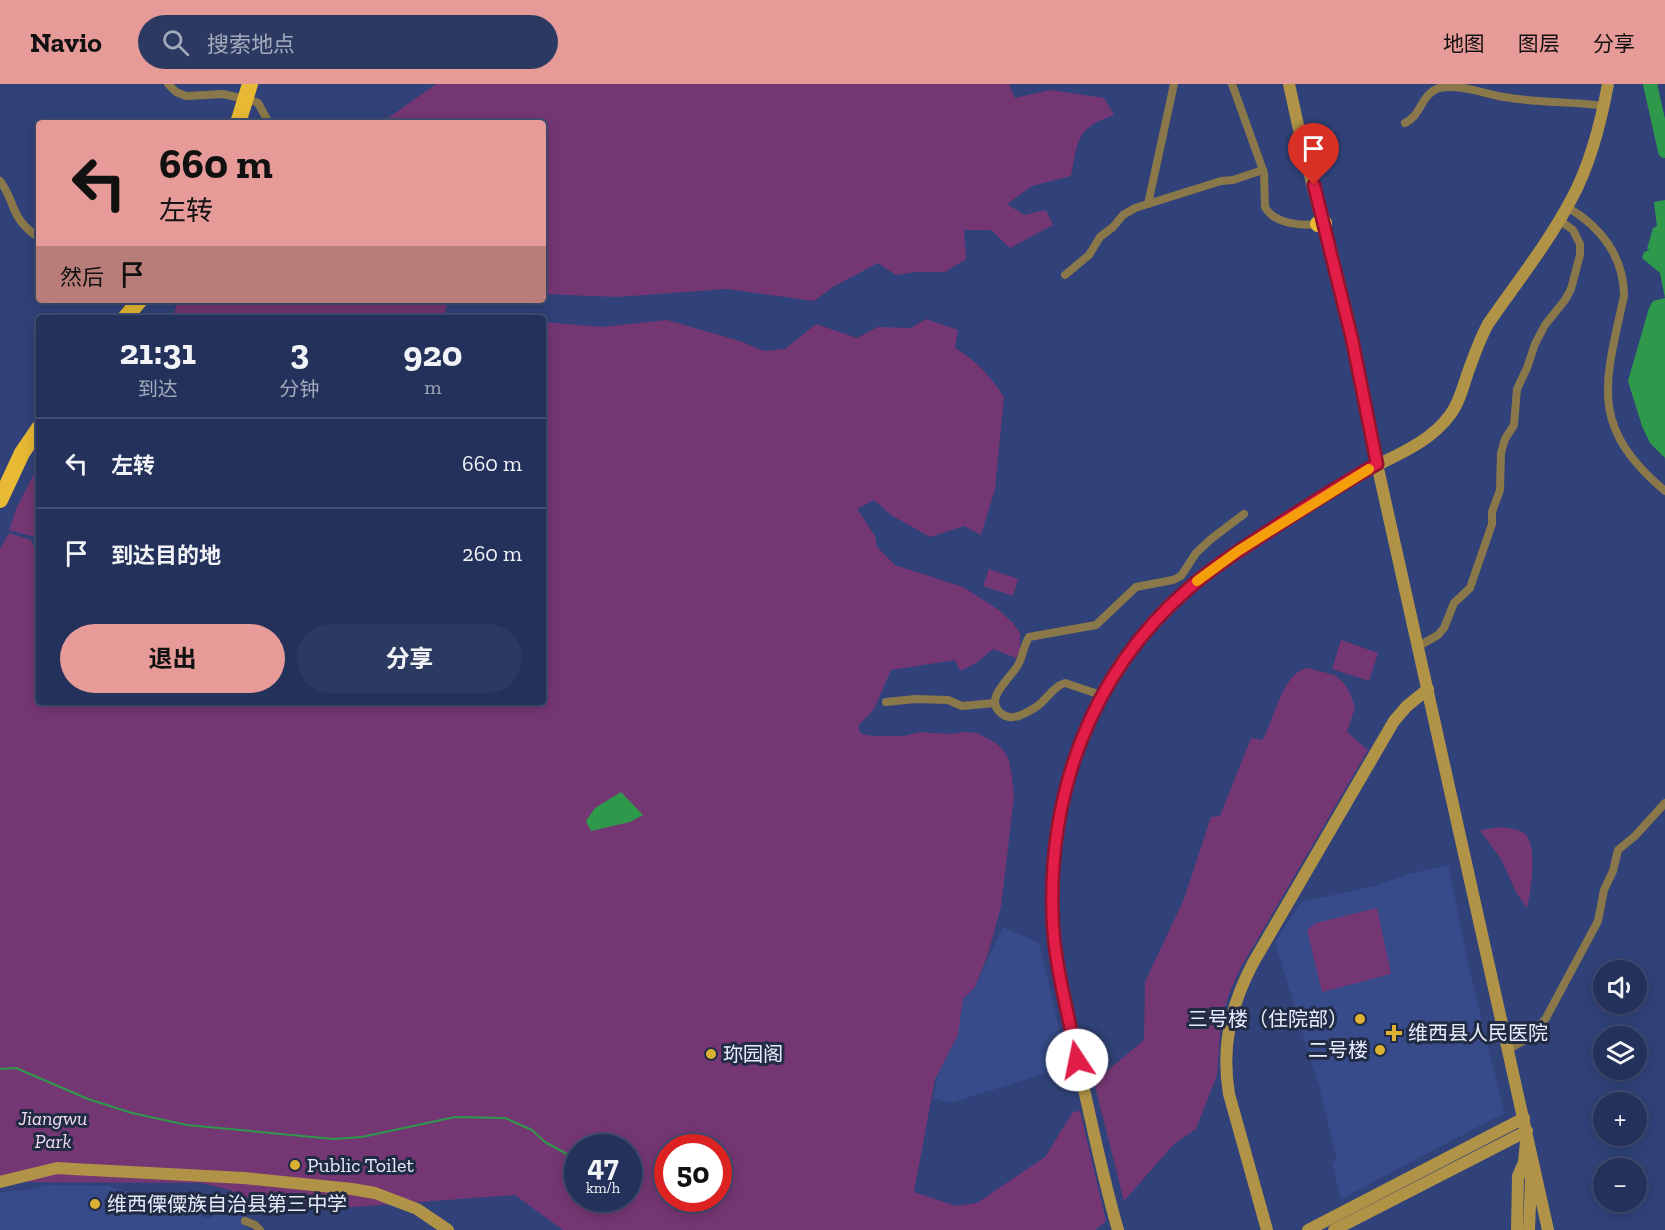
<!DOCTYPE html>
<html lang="zh">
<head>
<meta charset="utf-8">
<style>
	:root { --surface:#24325b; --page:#2c3a61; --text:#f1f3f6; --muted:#a3aabb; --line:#414d71; --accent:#e69b98 }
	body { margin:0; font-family:"Zilla Slab","Noto Sans SC",serif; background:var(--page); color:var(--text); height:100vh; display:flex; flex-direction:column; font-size:22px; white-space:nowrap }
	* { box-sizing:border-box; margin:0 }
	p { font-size:20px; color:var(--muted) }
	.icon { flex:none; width:33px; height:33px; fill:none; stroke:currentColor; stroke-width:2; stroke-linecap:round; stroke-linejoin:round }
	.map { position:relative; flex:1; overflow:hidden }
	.side { position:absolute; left:36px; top:231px; width:510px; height:390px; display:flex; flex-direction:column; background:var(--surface); border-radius:6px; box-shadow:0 3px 15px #0003,0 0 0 2px var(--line) }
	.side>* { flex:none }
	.hud { position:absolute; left:36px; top:36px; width:510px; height:183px; border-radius:6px; box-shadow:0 3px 15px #0003,0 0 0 2px var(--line); background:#e69b98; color:#111; overflow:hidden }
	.fabs { position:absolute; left:1593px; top:876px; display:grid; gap:12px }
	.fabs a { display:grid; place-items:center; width:54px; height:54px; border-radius:50%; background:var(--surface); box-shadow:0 3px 15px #0003,0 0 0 2px var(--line); font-size:30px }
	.speed { position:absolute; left:564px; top:1050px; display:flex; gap:12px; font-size:30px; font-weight:700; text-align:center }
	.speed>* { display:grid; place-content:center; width:78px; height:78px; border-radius:50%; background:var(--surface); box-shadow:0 3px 15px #0003,0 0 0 2px var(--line); line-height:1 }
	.speed small { font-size:15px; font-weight:400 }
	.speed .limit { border:9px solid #d22; background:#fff; color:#111 }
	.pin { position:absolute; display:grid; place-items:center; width:51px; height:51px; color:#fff; margin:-62px -26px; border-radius:50% 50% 50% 0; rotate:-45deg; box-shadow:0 0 6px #0007 }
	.pin .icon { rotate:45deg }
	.me { position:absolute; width:66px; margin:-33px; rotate:349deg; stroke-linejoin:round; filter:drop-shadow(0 0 4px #0008) }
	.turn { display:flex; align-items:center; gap:21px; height:126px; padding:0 24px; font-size:27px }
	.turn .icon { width:78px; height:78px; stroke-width:2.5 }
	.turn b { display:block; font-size:42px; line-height:51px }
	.then { display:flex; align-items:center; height:57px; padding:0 24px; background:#0003; gap:12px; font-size:22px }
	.eta { display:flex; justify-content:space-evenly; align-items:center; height:102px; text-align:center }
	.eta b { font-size:36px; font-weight:700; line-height:42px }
	.button { display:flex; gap:12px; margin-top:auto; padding:12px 24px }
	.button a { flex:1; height:69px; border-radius:36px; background:var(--accent); color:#111; font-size:24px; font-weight:700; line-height:69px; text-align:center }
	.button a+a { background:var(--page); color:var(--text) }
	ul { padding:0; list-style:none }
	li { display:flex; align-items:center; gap:18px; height:90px; padding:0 24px; border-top:2px solid var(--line) }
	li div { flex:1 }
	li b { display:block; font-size:22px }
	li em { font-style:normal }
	header { display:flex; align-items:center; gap:36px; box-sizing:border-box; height:84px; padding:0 30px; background:var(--accent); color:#111 }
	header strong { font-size:28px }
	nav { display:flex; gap:33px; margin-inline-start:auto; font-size:21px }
	.search { width:420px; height:54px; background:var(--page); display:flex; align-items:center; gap:15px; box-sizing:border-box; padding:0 21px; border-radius:33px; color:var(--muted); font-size:22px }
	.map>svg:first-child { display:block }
	.built { fill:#374b8a }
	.green { fill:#753773; fill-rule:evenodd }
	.water { fill:#2f994b }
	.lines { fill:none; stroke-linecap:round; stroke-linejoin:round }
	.stream { stroke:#2f994b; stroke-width:2 }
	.river { stroke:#2f994b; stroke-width:14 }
	.street { stroke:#8a784a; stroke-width:8 }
	.secondary { stroke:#b09347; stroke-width:12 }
	.highway { stroke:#e7b935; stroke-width:16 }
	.highway-bridge { stroke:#e7b935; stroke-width:16 }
	.route-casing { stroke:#92132f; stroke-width:15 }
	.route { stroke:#e11d48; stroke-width:10 }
	.slow { stroke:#f59e0b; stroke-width:10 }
	.poi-dot { fill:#ddb133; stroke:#222b44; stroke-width:2 }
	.labels { text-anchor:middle; stroke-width:6; stroke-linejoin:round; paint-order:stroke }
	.poi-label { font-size:20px; fill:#e7ecfa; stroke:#222b44; text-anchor:start }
	.park-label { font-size:20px; font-style:italic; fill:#f2dcf0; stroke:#222b44 }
</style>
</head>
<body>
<header>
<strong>Navio</strong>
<div class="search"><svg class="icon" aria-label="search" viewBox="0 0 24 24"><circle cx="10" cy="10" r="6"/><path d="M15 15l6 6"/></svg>搜索地点</div>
<nav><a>地图</a><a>图层</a><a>分享</a></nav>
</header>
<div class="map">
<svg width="1665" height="1146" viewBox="0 0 1665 1146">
	<rect width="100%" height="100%" fill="#304279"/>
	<!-- built -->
	<g class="built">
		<polygon points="1448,781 1469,884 1504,1029 1341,1115 1332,1079 1337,1076 1320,1006 1275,858 1301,818 1374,802 1409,790"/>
		<polygon points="1003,843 1039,859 1068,982 951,1019 933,1014 951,928 975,903"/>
		<polygon points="47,1101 110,1102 145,1114 178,1107 203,1134 211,1134 218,1128 228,1131 243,1125 246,1143 250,1146 0,1146 0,1108 25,1106"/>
	</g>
	<!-- green -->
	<g class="green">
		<path d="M 436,0 L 1009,0 L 1015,14 L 1050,6 L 1104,14 L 1114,31 C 1076,44 1078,56 1071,92 L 1032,102 L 1007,120 L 1024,131 L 1046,126 L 1053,141 L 1010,164 L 991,146 L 964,146 L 966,175 L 945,188 L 915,188 L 896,191 L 878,179 L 833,203 L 814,217 L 727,205 L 617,213 L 543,210 L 543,39 L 381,39 Z"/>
		<polygon points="179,216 448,216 444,234 172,234"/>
		<path d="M 926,235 L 958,246 L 955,264 C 977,277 990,292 1004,313 L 995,405 L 981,451 L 964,442 L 930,453 L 891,431 L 874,416 L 857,425 L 875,452 L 877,463 L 895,481 L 963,503 L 999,526 L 1013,539 L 1020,549 L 1020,567 L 1016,574 L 993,565 L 976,579 L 960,587 L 955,576 L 891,586 L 874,625 L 859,641 L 859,646 L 862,650 L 873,652 L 904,652 L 920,648 L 949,650 L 965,648 L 977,649 L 996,659 L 1004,667 L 1009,676 L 1012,692 L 1014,713 L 1001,823 L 987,873 L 975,903 L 963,915 L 958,951 L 935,995 L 914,1108 L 956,1122 L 977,1119 L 1045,1073 L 1073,1028 L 1080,1027 L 1106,1137 L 1095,1146 L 563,1146 L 515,1111 L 340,1124 L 275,1124 L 227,1105 L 200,1099 L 20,1098 L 0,1102 L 0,465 L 9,449 L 31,456 L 39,476 L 39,618 L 543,618 L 543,238 L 602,243 L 667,236 L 740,257 L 764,267 L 785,265 L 816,240 L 857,254 L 878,243 L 911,244 ZM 578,1064 L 628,1064 L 628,1114 L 578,1114 ZM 668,1064 L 718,1064 L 718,1114 L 668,1114 Z"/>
		<polygon points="39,380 39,456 35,453 9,446 17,423"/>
		<polygon points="989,485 1018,495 1013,512 983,502"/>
		<polygon points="1341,556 1378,569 1369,597 1332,585"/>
		<path d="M 1308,584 L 1334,591 L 1343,598 L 1349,607 L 1355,623 L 1347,648 L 1368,666 L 1240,885 L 1229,910 L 1221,937 L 1217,991 L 1196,1045 L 1174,1060 L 1124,1117 L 1094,998 L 1144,956 L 1145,898 L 1184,815 L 1211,733 L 1220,732 L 1251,654 L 1262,656 C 1274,638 1283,586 1308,584 Z"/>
		<path d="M 1502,743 C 1510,745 1519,745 1525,750 C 1538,761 1531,808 1527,824 L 1516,808 L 1501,775 L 1480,746 Z"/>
		<polygon points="1377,824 1391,890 1322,908 1307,846 1316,839"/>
	</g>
	<!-- water -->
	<g class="water">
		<polygon points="1665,116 1665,374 1650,359 1642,342 1628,297 1649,224 1653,217 1665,214 1660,189 1642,174 1644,168 1650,166 1647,165 1653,144 1657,142 1654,118"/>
		<polygon points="621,708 643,731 630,738 591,747 586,737 595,724"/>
	</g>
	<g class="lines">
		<!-- stream -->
		<polyline class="stream" points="0,985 16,984 88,1015 132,1029 187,1041 334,1055 362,1053 455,1033 505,1034 532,1046 545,1058 576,1075"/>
		<!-- river -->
		<polyline class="river" points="1650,0 1665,67"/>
		<!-- street -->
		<g class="street">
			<polyline points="168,0 176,8 186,12 223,10 253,17 258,19 269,39"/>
			<path d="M 1232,0 L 1264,89 L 1265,123 C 1274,140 1301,142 1318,140"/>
			<path d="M 1405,39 C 1421,32 1421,10 1439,4 C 1459,0 1479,8 1498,12 C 1532,19 1569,17 1604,22"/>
			<path d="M 0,97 C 9,108 11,121 18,133 C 23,142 31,148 39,154"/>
			<polyline points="1148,120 1174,0"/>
			<path d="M 1567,123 C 1600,142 1624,172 1624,212 C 1605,299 1588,342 1665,407"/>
			<polyline points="1065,191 1089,171 1100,153 1113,143 1123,131 1135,124 1221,97 1233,96 1263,86"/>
			<polyline points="1419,562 1438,551 1444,544 1454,519 1470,504 1492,440 1492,428 1500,406 1501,369 1505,355 1514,341 1517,305 1527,284 1535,260 1545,241 1565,216 1571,205 1580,171 1580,160 1573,146 1559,136"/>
			<path d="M 1101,611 L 1065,599 C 1052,603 1047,616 1036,623 C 1026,629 1013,638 1002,630 C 981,615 1013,593 1019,579 C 1023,571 1024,561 1029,553 L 1096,541 L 1136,503 L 1173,496 L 1181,492 L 1196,469 L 1211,455 L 1244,430"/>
			<polyline points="886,618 915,615 948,616 962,622 995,619"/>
			<polyline points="1509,965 1530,953 1546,934 1598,837 1604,806 1613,787 1618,766 1635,752 1665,719"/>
			<polyline points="245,1137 255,1141 260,1146"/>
		</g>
		<!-- secondary -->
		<g class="secondary">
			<polyline points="1289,0 1303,64 1352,255 1377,380 1548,1146"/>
			<polyline points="1527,1085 1531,1094 1529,1146"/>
			<polyline points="0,1098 57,1084 73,1085 244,1094 352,1105 375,1109 417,1125 448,1146"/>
			<path d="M 1118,1146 C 1104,1098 1094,1049 1083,1001 C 1071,951 1059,899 1053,848 C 1050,817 1053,785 1057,754 C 1073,630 1134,538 1236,468 C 1276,441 1316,414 1358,391 C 1390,373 1427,362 1450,331 C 1461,317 1464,297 1471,280 C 1476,266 1481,253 1488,240 C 1517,198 1549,158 1572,114 C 1591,79 1601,38 1608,0"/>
			<path d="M 1267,1146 L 1229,1010 C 1221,962 1231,921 1253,879 L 1394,637 L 1407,622 L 1428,605"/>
			<polyline points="1308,1146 1524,1034"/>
			<polyline points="1334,1146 1527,1047"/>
			<polyline points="1517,1146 1518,1092 1524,1078 1526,1057"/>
		</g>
		<!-- highway -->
		<g class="highway">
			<polyline points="1318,140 1324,139"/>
			<polyline points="125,234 140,216"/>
			<polyline points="0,416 22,369 39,344"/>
		</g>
		<!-- highway-bridge -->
		<polyline class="highway-bridge" points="238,39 250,0"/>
	</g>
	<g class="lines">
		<defs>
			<path id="route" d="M 1077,976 C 1069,932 1056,887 1053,842 C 1046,713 1090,590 1188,505 C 1218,479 1251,459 1284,437 C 1315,417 1345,398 1377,380 L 1352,255 L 1314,101"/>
		</defs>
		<!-- route casing -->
		<use href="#route" class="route-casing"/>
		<!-- route -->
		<use href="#route" class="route"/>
		<!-- slow -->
		<polyline class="slow" points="1197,497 1238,467 1369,385"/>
	</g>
	<!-- markers -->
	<g class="poi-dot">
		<circle cx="1360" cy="935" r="6"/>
		<path d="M1391 940h6v6h6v6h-6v6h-6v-6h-6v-6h6z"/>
		<circle cx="1380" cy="966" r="6"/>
		<circle cx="711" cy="970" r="6"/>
		<circle cx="295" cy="1081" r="6"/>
		<circle cx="95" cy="1120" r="6"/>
	</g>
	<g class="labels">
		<!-- poi labels -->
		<g class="poi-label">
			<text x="1348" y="942" text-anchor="end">三号楼（住院部）</text>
			<text x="1408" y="956">维西县人民医院</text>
			<text x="1368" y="973" text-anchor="end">二号楼</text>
			<text x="723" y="977">珎园阁</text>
			<text x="307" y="1088">Public Toilet</text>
			<text x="107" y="1127">维西傈僳族自治县第三中学</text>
		</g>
		<!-- park labels -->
		<g class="park-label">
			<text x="53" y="1041">Jiangwu<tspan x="53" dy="23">Park</tspan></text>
		</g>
	</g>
</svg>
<div class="fabs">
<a><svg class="icon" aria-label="sound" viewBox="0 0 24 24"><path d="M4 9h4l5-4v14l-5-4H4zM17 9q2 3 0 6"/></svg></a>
<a><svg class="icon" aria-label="layers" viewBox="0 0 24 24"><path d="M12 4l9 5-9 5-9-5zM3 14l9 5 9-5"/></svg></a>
<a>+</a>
<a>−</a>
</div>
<div class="speed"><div>47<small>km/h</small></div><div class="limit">50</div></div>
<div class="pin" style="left:1314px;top:101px;background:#d93025"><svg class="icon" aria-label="arrive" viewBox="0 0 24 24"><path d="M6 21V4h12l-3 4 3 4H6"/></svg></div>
<svg class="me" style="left:1077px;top:976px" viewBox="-20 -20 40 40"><circle r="19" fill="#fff"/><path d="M0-13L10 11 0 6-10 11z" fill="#e11d48"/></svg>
<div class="hud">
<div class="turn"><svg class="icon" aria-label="left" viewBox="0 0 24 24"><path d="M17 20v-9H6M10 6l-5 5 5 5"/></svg><div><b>660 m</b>左转</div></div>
<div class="then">然后<svg class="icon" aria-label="arrive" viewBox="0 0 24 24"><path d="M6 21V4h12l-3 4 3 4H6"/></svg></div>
</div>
<section class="side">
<div class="eta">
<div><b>21:31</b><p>到达</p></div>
<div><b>3</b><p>分钟</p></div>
<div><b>920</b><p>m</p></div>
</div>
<ul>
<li><svg class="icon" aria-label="left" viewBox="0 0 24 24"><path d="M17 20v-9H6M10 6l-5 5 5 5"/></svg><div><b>左转</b></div><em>660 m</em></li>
<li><svg class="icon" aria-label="arrive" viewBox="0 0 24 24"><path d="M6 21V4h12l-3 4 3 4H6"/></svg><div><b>到达目的地</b></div><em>260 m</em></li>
</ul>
<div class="button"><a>退出</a><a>分享</a></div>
</section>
</div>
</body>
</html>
